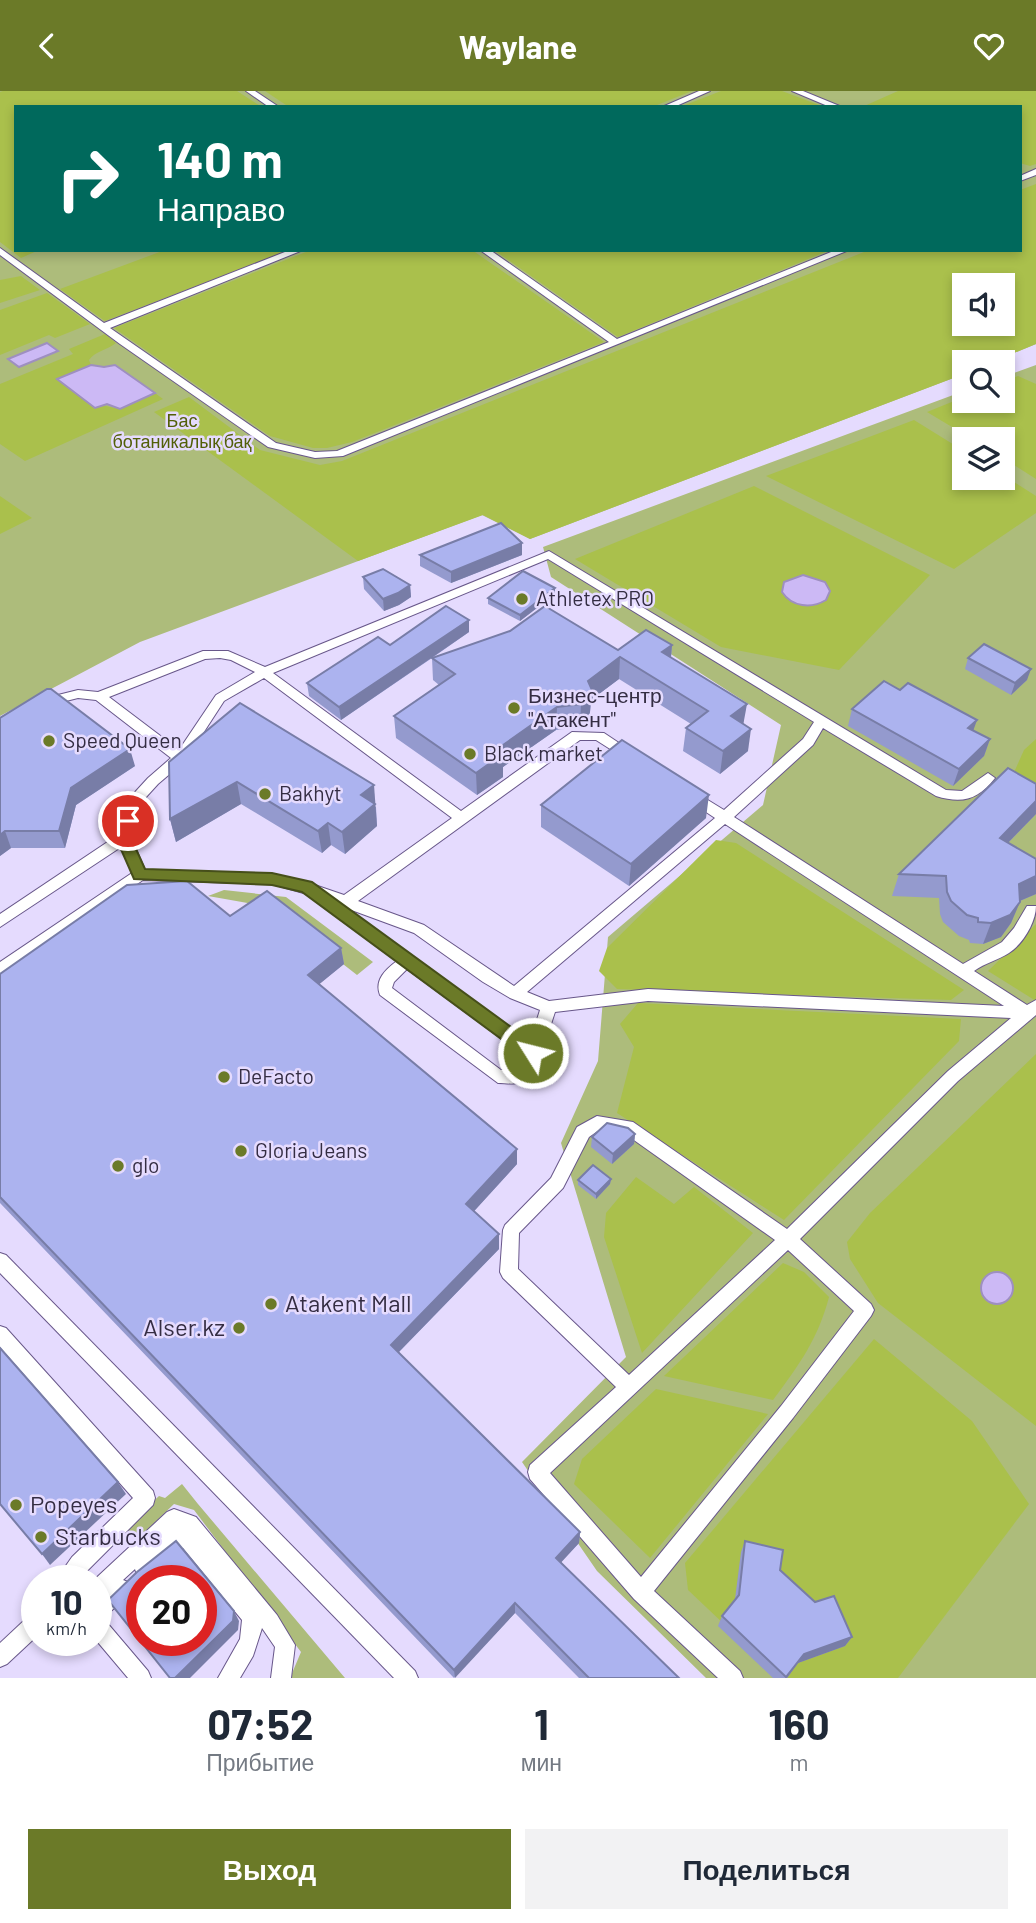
<!DOCTYPE html>
<html lang="ru">
<head>
<meta charset="utf-8">
<style>
	:root { --surface:#fff; --page:#f2f2f3; --text:#1f2937; --muted:#747a83; --accent:#6b7a28 }
	body { margin:0; font-family:Barlow,sans-serif; background:var(--page); color:var(--text); height:100vh; display:flex; flex-direction:column; font-size:26px; white-space:nowrap }
	* { box-sizing:border-box; margin:0 }
	p { font-size:23px; color:var(--muted) }
	.icon { flex:none; width:38px; height:38px; fill:none; stroke:currentColor; stroke-width:2; stroke-linecap:round; stroke-linejoin:round }
	.map { position:relative; height:1587px; overflow:hidden }
	.panel { display:flex; flex-direction:column; background:var(--surface); flex:1 }
	.panel>* { flex:none }
	.hud { position:absolute; left:14px; top:14px; width:1008px; height:147px; border-radius:0px; box-shadow:0 4px 10px #0003; background:#00695c; color:#fff; overflow:hidden }
	.controls { position:absolute; left:952px; top:182px; display:grid; gap:14px }
	.controls a { display:grid; place-items:center; width:63px; height:63px; border-radius:0px; background:var(--surface); box-shadow:0 4px 10px #0003; font-size:35px }
	.speed { position:absolute; left:21px; top:1474px; display:flex; gap:14px; font-size:35px; font-weight:700; text-align:center }
	.speed>* { display:grid; place-content:center; width:91px; height:91px; border-radius:50%; background:var(--surface); box-shadow:0 4px 10px #0003; line-height:1 }
	.speed small { font-size:18px; font-weight:400 }
	.speed .limit { border:10px solid #d22; background:#fff; color:#111 }
	.pin { position:absolute; display:grid; place-items:center; width:60px; height:60px; color:#fff; margin:-30px; border:4px solid #fff; border-radius:50%; box-shadow:0 2px 7px #0007 }
	.me { position:absolute; width:77px; margin:-38px; rotate:306deg; stroke-linejoin:round; filter:drop-shadow(0 0 5px #0008) }
	.turn { display:flex; align-items:center; gap:24px; height:147px; padding:0 28px; font-size:32px }
	.turn .icon { width:91px; height:91px; stroke-width:2.5 }
	.turn b { display:block; font-size:49px; line-height:60px }
	.eta { display:flex; justify-content:space-evenly; align-items:center; height:119px; text-align:center }
	.eta b { font-size:42px; font-weight:700; line-height:49px }
	.button { display:flex; gap:14px; margin-top:auto; padding:14px 28px }
	.button a { flex:1; height:80px; border-radius:0px; background:var(--accent); color:#fff; font-size:28px; font-weight:700; line-height:80px; text-align:center }
	.button a+a { background:var(--page); color:var(--text) }
	header { display:flex; justify-content:space-between; align-items:center; height:91px; padding:0 28px; background:var(--accent); color:#fff; font-size:32px; font-weight:700 }
	.map>svg:first-child { display:block }
	.green { fill:#adbc7b; fill-rule:evenodd }
	.forest { fill:#aac04c; fill-rule:evenodd }
	.water { fill:#ccb9f5; stroke:#9e8fc0; stroke-width:2 }
	.lines { fill:none; stroke-linecap:round; stroke-linejoin:round }
	.service-casing { stroke:#68578a; stroke-width:2 }
	.service { fill:#fff; fill-rule:evenodd }
	.wall { fill:#949ace }
	.shaded-wall { fill:#787da7 }
	.building { fill:#acb3ef; stroke:#787da7; stroke-width:2; fill-rule:evenodd }
	.route { fill:#6b7a28; stroke:#464f1a; stroke-width:2 }
	.poi-dot { fill:#6b7a28; stroke:#e5dbfe; stroke-width:2.5 }
	.labels { text-anchor:middle; stroke-width:5; stroke-linejoin:round; paint-order:stroke }
	.far-park-label { font-size:18px; fill:#525f08; stroke:#e5dbfe }
	.poi-label { font-size:21px; fill:#342d43; stroke:#e5dbfe; text-anchor:start }
	.near-poi-label { font-size:24px; fill:#342d43; stroke:#e5dbfe; text-anchor:start }
</style>
</head>
<body>
<header><svg class="icon" aria-label="back" viewBox="0 0 24 24"><path d="M15 5l-7 7 7 7"/></svg>Waylane<svg class="icon" aria-label="heart" viewBox="0 0 24 24"><path d="M12 20l-8-8c-3-5 5-10 8-4 3-6 11-1 8 4z"/></svg></header>
<div class="map">
<svg width="1036" height="1587" viewBox="0 0 1036 1587">
	<rect width="100%" height="100%" fill="#e5dbfe"/>
	<!-- green -->
	<g class="green">
		<path d="M 0,0 L 1036,0 L 1036,253 L 992,271 L 964,271 L 964,283 L 530,448 L 482,424 L 140,551 L 0,625 ZM 16,16 L 1020,16 L 1020,159 L 16,159 ZM 964,194 L 1003,194 L 1003,233 L 964,233 Z"/>
		<path d="M 1036,274 L 1036,1587 L 706,1587 L 597,1480 L 522,1371 L 626,1266 L 561,1052 L 598,970 L 608,846 L 763,714 L 781,634 L 551,486 L 543,456 L 964,300 L 964,310 L 1003,310 L 1003,286 ZM 964,348 L 1003,348 L 1003,387 L 964,387 Z"/>
		<polygon points="224,799 286,806 373,871 357,884 270,816 208,805"/>
		<polygon points="182,1393 198,1413 345,1587 290,1587 301,1561 194,1419 174,1413 142,1444 123,1442 122,1439 159,1405 165,1407"/>
	</g>
	<!-- forest -->
	<g class="forest">
		<polygon points="3,0 237,0 262,16 16,16 16,159 39,159 21,167 0,151 0,1"/>
		<polygon points="265,0 692,0 652,16 289,16"/>
		<polygon points="721,0 782,0 824,16 680,16"/>
		<polygon points="898,0 1036,0 1036,73 1030,75 1020,72 1020,16 862,16"/>
		<path d="M 1036,93 L 1036,253 L 992,271 L 964,271 L 964,283 L 530,448 L 483,424 L 358,470 L 154,321 L 189,306 L 260,359 L 320,374 L 342,370 L 869,159 L 1020,159 L 1020,99 ZM 964,194 L 1003,194 L 1003,233 L 964,233 Z"/>
		<polygon points="165,159 289,159 105,230 60,198"/>
		<polygon points="311,159 472,159 604,251 352,351 327,357 313,357 270,345 114,237"/>
		<polygon points="494,159 830,159 618,246"/>
		<polygon points="21,185 40,199 0,212 0,189"/>
		<polygon points="47,202 90,233 55,247 49,244 0,264 0,219"/>
		<path d="M 105,243 L 116,252 C 108,259 95,260 89,269 L 91,274 L 58,288 L 101,314 L 120,318 L 155,302 L 163,308 L 25,370 L 0,353 L 0,293 L 73,263 L 69,258 Z"/>
		<polygon points="1018,285 1036,293 1036,388 1003,367 1003,348 972,348 927,321 964,306 964,310 1003,310 1003,291"/>
		<polygon points="914,329 964,360 964,387 1003,387 1003,384 1036,405 1036,422 954,478 766,385"/>
		<polygon points="754,395 930,484 839,579 721,556 575,468"/>
		<polygon points="0,405 32,427 0,443"/>
		<polygon points="1036,648 1036,714 1007,697 1024,659"/>
		<polygon points="716,749 736,752 964,899 951,909 617,898 599,880 607,857"/>
		<polygon points="1036,833 1036,910 988,880"/>
		<polygon points="638,912 961,928 959,950 784,1129 617,1022 634,956 620,933"/>
		<polygon points="1036,963 1036,1335 878,1212 850,1168 847,1151 870,1122"/>
		<polygon points="636,1086 674,1113 694,1096 753,1142 642,1262 604,1146 606,1122"/>
		<path d="M 783,1172 L 804,1181 L 829,1206 C 818,1248 799,1274 773,1309 L 664,1285 Z"/>
		<polygon points="874,1248 972,1330 1029,1413 898,1587 781,1587 688,1499 685,1472"/>
		<polygon points="656,1298 768,1323 650,1467 574,1393 582,1368"/>
	</g>
	<!-- water -->
	<g class="water">
		<polygon points="47,252 58,260 19,276 8,268"/>
		<polygon points="91,274 104,276 115,274 155,302 120,318 107,313 95,317 57,288"/>
		<path d="M 803,484 L 825,491 L 830,500 L 826,509 C 811,518 792,516 782,501 L 784,491 Z"/>
		<circle cx="997" cy="1197" r="16"/>
	</g>
	<g class="lines">
		<defs>
			<g id="service">
				<polygon points="246,0 255,0 279,16 269,16"/>
				<polygon points="699,0 710,0 674,16 662,16"/>
				<polygon points="792,0 803,0 842,16 830,16"/>
				<polygon points="1036,78 1036,84 1020,90 1020,85"/>
				<polygon points="0,157 104,232 290,159 303,159 110,237 276,352 315,361 337,360 609,251 480,159 490,159 617,248 836,159 849,159 343,365 315,367 268,356 120,253 0,164"/>
				<path d="M 549,460 L 946,699 L 962,700 L 988,682 L 995,687 C 978,709 962,713 936,705 L 823,637 L 813,654 L 734,726 L 963,873 L 1002,851 L 1014,837 L 1027,815 L 1036,815 C 1036,831 1023,853 1009,862 C 998,869 985,872 974,880 L 1027,914 L 1036,909 L 1036,924 L 958,990 L 800,1148 L 871,1213 L 874,1219 L 871,1225 L 793,1327 L 654,1500 L 740,1580 L 743,1587 L 718,1587 L 634,1508 L 530,1388 L 528,1381 L 530,1374 L 616,1296 L 503,1187 L 500,1181 L 503,1139 L 505,1134 L 551,1087 L 577,1036 L 597,1025 L 633,1031 L 787,1138 L 948,980 L 1011,927 L 648,910 L 555,921 C 548,941 539,979 520,991 C 514,994 505,992 498,992 L 380,904 C 374,889 386,878 397,870 L 321,814 L 319,810 L 321,807 L 272,793 L 143,789 L 0,885 L 0,871 L 132,782 L 121,756 L 0,836 L 0,823 L 118,744 L 126,711 L 148,687 L 171,667 L 96,609 L 78,607 L 46,615 L 40,611 L 42,608 L 78,599 L 98,601 L 203,560 L 228,560 L 265,576 ZM 548,468 L 814,631 L 803,648 L 724,719 L 698,703 L 688,703 L 686,706 L 688,709 L 715,727 L 514,895 L 424,834 L 358,810 L 580,649 L 596,649 L 629,670 L 634,668 L 635,665 L 634,662 L 604,642 L 572,641 L 461,720 L 273,582 ZM 220,567 L 231,569 L 255,581 L 216,604 L 179,659 L 109,606 L 205,568 ZM 264,587 L 452,727 L 344,804 L 306,791 L 272,783 L 145,779 L 131,747 L 137,716 L 158,693 L 185,670 L 224,610 ZM 725,733 L 1004,915 L 648,898 L 549,910 L 527,901 ZM 346,817 L 414,842 L 483,891 L 510,907 L 540,919 L 530,951 ZM 407,878 L 524,964 L 512,979 L 501,979 L 392,897 L 394,891 ZM 599,1039 L 624,1042 L 775,1149 L 629,1284 L 518,1178 L 519,1142 L 563,1097 L 589,1046 ZM 788,1159 L 854,1220 L 781,1315 L 641,1486 L 550,1382 Z"/>
				<polygon points="0,1162 6,1164 415,1580 418,1587 394,1587 0,1182"/>
				<polygon points="0,1235 6,1237 153,1400 155,1407 153,1414 78,1489 56,1489 72,1466 133,1407 0,1256"/>
				<polygon points="174,1418 196,1426 277,1524 295,1554 291,1587 271,1587 275,1556 262,1537 253,1565 240,1587 218,1587 240,1548 242,1529 183,1457 151,1484 144,1487 137,1484 135,1478 123,1489 128,1491 131,1498 128,1505 103,1527 148,1580 151,1587 128,1587 96,1549 96,1489 94,1489 167,1421"/>
				<polygon points="37,1521 37,1545 7,1573 0,1576 0,1552 30,1524"/>
			</g>
		</defs>
		<!-- service casing -->
		<use href="#service" class="service-casing"/>
		<!-- service -->
		<use href="#service" class="service"/>
	</g>
	<!-- wall -->
	<g class="wall">
		<polygon points="420,464 522,464 451,492 420,475"/>
		<polygon points="363,486 410,494 411,506 399,514 384,520 364,498"/>
		<polygon points="555,503 520,530 488,513 488,507"/>
		<polygon points="469,541 432,567 618,559 672,554 671,567 743,633 748,660 720,683 683,660 686,637 691,633 619,588 591,609 590,621 588,630 580,636 556,639 503,676 503,686 477,704 396,647 394,625 439,594 433,589 432,567 341,629 309,605 307,592 390,554"/>
		<polygon points="968,567 1027,589 1011,604 965,578"/>
		<polygon points="852,618 977,629 973,639 990,648 984,665 953,695 848,635"/>
		<polygon points="0,627 135,675 76,714 65,757 11,757 0,765"/>
		<polygon points="169,671 376,716 377,735 345,763 331,754 322,762 241,713 176,751 170,728"/>
		<polygon points="541,714 706,727 629,795 541,736"/>
		<polygon points="1036,723 1008,752 1036,768 1036,803 1020,810 1011,832 1001,846 983,853 970,852 969,849 959,845 943,831 940,823 939,807 892,805 899,783"/>
		<polygon points="230,825 341,857 344,873 319,893 517,1073 474,1120 499,1143 499,1158 398,1262 580,1441 579,1452 561,1471 679,1587 579,1587 515,1522 454,1587 0,1112 0,883"/>
		<polygon points="635,1043 634,1053 612,1073 591,1056 592,1046"/>
		<polygon points="611,1088 610,1093 596,1108 578,1094 578,1089"/>
		<polygon points="745,1450 780,1479 852,1546 845,1555 798,1572 787,1587 773,1587 718,1535 722,1525 735,1508 741,1461"/>
	</g>
	<!-- shaded-wall -->
	<g class="shaded-wall">
		<polygon points="522,452 522,464 451,492 451,481"/>
		<polygon points="410,494 411,506 399,514 384,520 383,508"/>
		<polygon points="555,497 555,503 520,530 520,524"/>
		<polygon points="469,529 469,541 341,629 339,616"/>
		<polygon points="672,554 670,576 662,561"/>
		<polygon points="620,566 619,588 591,609 590,621 588,630 580,636 581,613 588,590"/>
		<polygon points="1031,578 1027,589 1011,604 1015,592"/>
		<polygon points="747,613 743,635 731,625"/>
		<polygon points="557,616 556,639 503,676 503,686 477,704 476,682 496,659"/>
		<polygon points="977,629 971,646 968,637"/>
		<polygon points="751,638 748,660 720,683 723,660"/>
		<polygon points="990,648 984,665 953,695 959,678"/>
		<polygon points="130,658 135,675 76,714 65,757 59,740 71,697"/>
		<polygon points="237,691 241,713 176,751 170,728"/>
		<polygon points="374,694 377,735 345,763 342,741 361,704"/>
		<polygon points="709,704 706,727 629,795 631,773"/>
		<polygon points="1036,710 1036,723 991,769 1000,747"/>
		<polygon points="328,732 331,754 322,762 318,740"/>
		<polygon points="5,740 11,757 0,765 0,744"/>
		<polygon points="1036,785 1036,803 1010,814 1019,793"/>
		<polygon points="1020,811 1011,832 1001,846 983,853 991,832"/>
		<polygon points="341,857 344,873 311,900 308,884"/>
		<polygon points="635,1043 634,1053 612,1073 613,1063"/>
		<polygon points="517,1058 517,1073 467,1128 466,1113"/>
		<polygon points="611,1088 610,1093 596,1108 596,1103"/>
		<polygon points="499,1143 499,1158 393,1267 391,1254"/>
		<polygon points="118,1391 126,1403 50,1474 42,1463"/>
		<polygon points="580,1441 579,1452 556,1477 556,1467"/>
		<polygon points="515,1512 515,1522 455,1587 454,1579"/>
		<polygon points="234,1520 239,1530 238,1539 190,1587 175,1587"/>
		<polygon points="852,1546 845,1555 798,1572 787,1587 786,1587 804,1563"/>
	</g>
	<!-- building -->
	<g class="building">
		<polygon points="501,432 522,452 451,481 420,464"/>
		<polygon points="383,478 410,494 398,502 383,508 363,486"/>
		<polygon points="523,480 555,497 520,524 488,507"/>
		<polygon points="446,515 469,529 339,616 307,592 378,546 390,554"/>
		<polygon points="545,515 618,559 646,539 672,554 662,561 747,613 731,625 751,638 723,660 686,637 708,620 620,566 588,590 592,599 590,607 581,613 557,616 496,659 503,663 476,682 394,625 455,583 432,567 510,540"/>
		<polygon points="984,553 1031,578 1015,592 968,567"/>
		<polygon points="884,590 900,599 908,592 977,629 968,637 990,648 959,678 852,618"/>
		<polygon points="47,598 51,598 130,658 71,697 59,740 5,740 0,744 0,627"/>
		<polygon points="240,612 374,694 361,704 375,713 342,741 328,732 318,740 237,691 170,728 169,671"/>
		<polygon points="622,649 709,704 631,773 541,714"/>
		<polygon points="1008,677 1036,693 1036,710 1000,747 1036,768 1036,785 1019,793 1020,811 1010,824 991,832 978,831 978,827 967,824 951,810 947,801 946,785 899,783"/>
		<polygon points="187,790 230,825 267,800 341,857 308,884 517,1058 466,1113 499,1143 391,1254 580,1441 556,1467 679,1587 589,1587 515,1512 454,1579 0,1106 0,883 127,794"/>
		<polygon points="607,1032 628,1037 635,1043 613,1063 592,1046"/>
		<polygon points="593,1074 611,1088 596,1103 578,1089"/>
		<polygon points="0,1257 118,1391 42,1463 0,1413"/>
		<path d="M 176,1450 L 234,1520 L 233,1530 L 175,1587 L 170,1587 L 108,1509 L 137,1481 ZM 142,1489 L 201,1489 L 201,1549 L 142,1549 Z"/>
		<polygon points="745,1450 783,1459 780,1479 815,1511 834,1505 852,1546 804,1563 786,1586 722,1525 739,1504"/>
	</g>
	<!-- route -->
	<polygon class="route" points="128,725 135,730 131,747 145,778 272,782 312,791 540,957 542,962 540,967 533,969 527,967 302,801 272,794 134,788 116,747 120,730"/>
	<!-- markers -->
	<g class="poi-dot">
		<circle cx="522" cy="508" r="7"/>
		<circle cx="514" cy="617" r="7"/>
		<circle cx="49" cy="650" r="7"/>
		<circle cx="470" cy="663" r="7"/>
		<circle cx="265" cy="703" r="7"/>
		<circle cx="224" cy="986" r="7"/>
		<circle cx="241" cy="1060" r="7"/>
		<circle cx="118" cy="1075" r="7"/>
		<circle cx="271" cy="1213" r="7"/>
		<circle cx="239" cy="1237" r="7"/>
		<circle cx="16" cy="1414" r="7"/>
		<circle cx="41" cy="1446" r="7"/>
	</g>
	<g class="labels">
		<!-- far-park labels -->
		<g class="far-park-label">
			<text x="182" y="336">Бас<tspan x="182" dy="21">ботаникалық бақ</tspan></text>
		</g>
		<!-- poi labels -->
		<g class="poi-label">
			<text x="536" y="515">Athletex PRO</text>
			<text x="528" y="612">Бизнес-центр<tspan x="528" dy="24">"Атакент"</tspan></text>
			<text x="63" y="657">Speed Queen</text>
			<text x="484" y="670">Black market</text>
			<text x="279" y="710">Bakhyt</text>
			<text x="238" y="993">DeFacto</text>
			<text x="255" y="1067">Gloria Jeans</text>
			<text x="132" y="1082">glo</text>
		</g>
		<!-- near-poi labels -->
		<g class="near-poi-label">
			<text x="285" y="1221">Atakent Mall</text>
			<text x="225" y="1245" text-anchor="end">Alser.kz</text>
			<text x="30" y="1422">Popeyes</text>
			<text x="55" y="1454">Starbucks</text>
		</g>
	</g>
</svg>
<div class="controls">
<a><svg class="icon" aria-label="sound" viewBox="0 0 24 24"><path d="M4 9h4l5-4v14l-5-4H4zM17 9q2 3 0 6"/></svg></a>
<a><svg class="icon" aria-label="search" viewBox="0 0 24 24"><circle cx="10" cy="10" r="6"/><path d="M15 15l6 6"/></svg></a>
<a><svg class="icon" aria-label="layers" viewBox="0 0 24 24"><path d="M12 4l9 5-9 5-9-5zM3 14l9 5 9-5"/></svg></a>
</div>
<div class="speed"><div>10<small>km/h</small></div><div class="limit">20</div></div>
<div class="pin" style="left:128px;top:730px;background:#d93025"><svg class="icon" aria-label="arrive" viewBox="0 0 24 24"><path d="M6 21V4h12l-3 4 3 4H6"/></svg></div>
<svg class="me" style="left:533px;top:962px" viewBox="-20 -20 40 40"><circle r="17" fill="#6b7a28" stroke="#fff" stroke-width="3"/><path d="M0-11L8 9 0 5-8 9z" fill="#fff"/></svg>
<div class="hud">
<div class="turn"><svg class="icon" aria-label="right" viewBox="0 0 24 24"><path d="M7 20v-9h11M14 6l5 5-5 5"/></svg><div><b>140 m</b>Направо</div></div>
</div>
</div>
<section class="panel">
<div class="eta">
<div><b>07:52</b><p>Прибытие</p></div>
<div><b>1</b><p>мин</p></div>
<div><b>160</b><p>m</p></div>
</div>
<div class="button"><a>Выход</a><a>Поделиться</a></div>
</section>
</body>
</html>
